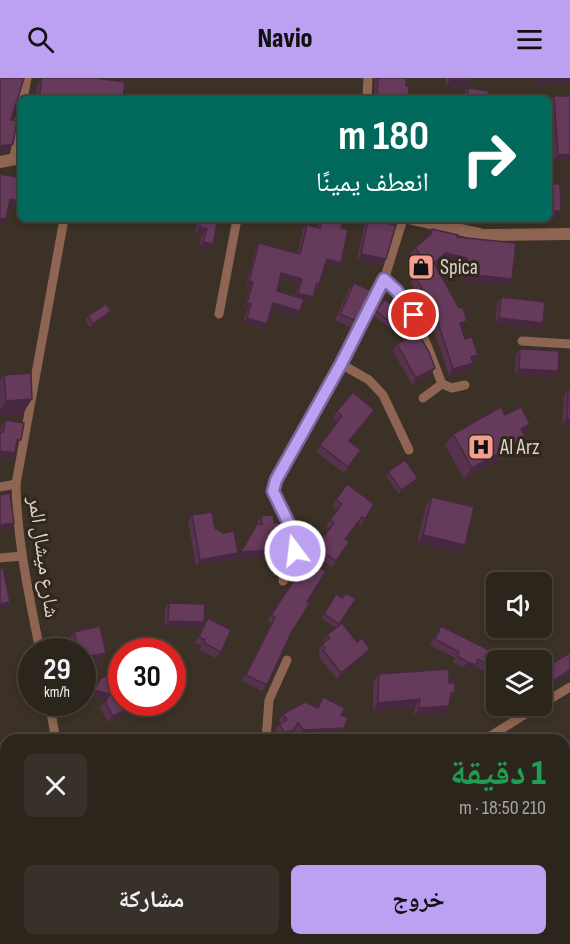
<!DOCTYPE html>
<html lang="ar">
<head>
<meta charset="utf-8">
<style>
	:root { --surface:#2c251c; --page:#383129; --text:#f1f3f6; --muted:#a6a5a3; --line:#48423b; --accent:#bca0f2 }
	body { margin:0; font-family:"Sofia Sans Condensed","Noto Naskh Arabic",sans-serif; background:var(--page); color:var(--text); direction:rtl; height:100vh; display:flex; flex-direction:column; font-size:22px; white-space:nowrap }
	* { box-sizing:border-box; margin:0 }
	p { font-size:20px; color:var(--muted) }
	.icon { flex:none; width:33px; height:33px; fill:none; stroke:currentColor; stroke-width:2; stroke-linecap:round; stroke-linejoin:round }
	.map { position:relative; flex:1; overflow:hidden; direction:ltr }
	.sheet { position:absolute; left:0px; top:656px; width:570px; height:212px; display:flex; flex-direction:column; background:var(--surface); border-radius:18px 18px 0 0; box-shadow:0 3px 9px #0003,0 0 0 2px var(--line); direction:rtl }
	.sheet>* { flex:none }
	.banner { position:absolute; left:18px; top:18px; width:534px; height:126px; border-radius:9px; box-shadow:0 3px 9px #0003,0 0 0 2px var(--line); direction:rtl; background:#00695c; color:#fff; overflow:hidden }
	.buttons { position:absolute; left:486px; top:494px; display:grid; gap:12px }
	.buttons a { display:grid; place-items:center; width:66px; height:66px; border-radius:9px; background:var(--surface); box-shadow:0 3px 9px #0003,0 0 0 2px var(--line); font-size:30px }
	.speed { position:absolute; left:18px; top:560px; display:flex; gap:12px; font-size:30px; font-weight:700; text-align:center }
	.speed>* { display:grid; place-content:center; width:78px; height:78px; border-radius:50%; background:var(--surface); box-shadow:0 3px 9px #0003,0 0 0 2px var(--line); line-height:1 }
	.speed small { font-size:15px; font-weight:400 }
	.speed .limit { border:9px solid #d22; background:#fff; color:#111 }
	.pin { position:absolute; display:grid; place-items:center; width:51px; height:51px; color:#fff; margin:-26px; border:3px solid #fff; border-radius:50%; box-shadow:0 2px 6px #0007 }
	.me { position:absolute; width:66px; margin:-33px; rotate:345deg; stroke-linejoin:round; filter:drop-shadow(0 0 4px #0008) }
	.turn { display:flex; align-items:center; gap:21px; height:126px; padding:0 24px; font-size:27px }
	.turn .icon { width:78px; height:78px; stroke-width:2.5 }
	.turn b { display:block; font-size:42px; line-height:51px }
	.round { display:grid; place-items:center; flex:none; width:63px; height:63px; border-radius:9px; background:var(--page) }
	.headline { display:flex; align-items:center; justify-content:space-between; height:102px; padding:0 24px }
	h1 { font-size:36px; font-weight:800; line-height:45px; color:#1e9e55 }
	.button { display:flex; gap:12px; margin-top:auto; padding:12px 24px }
	.button a { flex:1; height:69px; border-radius:9px; background:var(--accent); color:#111; font-size:24px; font-weight:800; line-height:69px; text-align:center }
	.button a+a { background:var(--page); color:var(--text) }
	header { display:flex; justify-content:space-between; align-items:center; height:78px; padding:0 24px; background:var(--accent); color:#111; font-size:27px; font-weight:800 }
	.map>svg:first-child { display:block }
	.lines { fill:none; stroke-linecap:round; stroke-linejoin:round }
	.minor { stroke:#8e6452; stroke-width:9 }
	.tertiary { stroke:#8e6452; stroke-width:12 }
	.wall { fill:#57324d; fill-rule:evenodd }
	.shaded-wall { fill:#47293f }
	.building { fill:#653a5a; stroke:#47293f; stroke-width:1.5 }
	.route-casing { stroke:#7a689d; stroke-width:15 }
	.route { stroke:#bca0f2; stroke-width:10 }
	.labels { text-anchor:middle; stroke-width:6; stroke-linejoin:round; paint-order:stroke }
	.poi-label { font-size:21px; fill:#dbd5ce; stroke:#31271d; text-anchor:start }
	.street-label { font-size:21px; fill:#dbd5ce; stroke:#31271d }
</style>
</head>
<body>
<header><svg class="icon" aria-label="menu" viewBox="0 0 24 24"><path d="M4 6h16M4 12h16M4 18h16"/></svg>Navio<svg class="icon" aria-label="search" viewBox="0 0 24 24"><circle cx="10" cy="10" r="6"/><path d="M15 15l6 6"/></svg></header>
<div class="map">
<svg width="570" height="866" viewBox="0 0 570 866">
	<rect width="100%" height="100%" fill="#3b3126"/>
	<g class="lines">
		<!-- minor -->
		<g class="minor">
			<polyline points="23,21 27,0"/>
			<polyline points="367,21 368,0"/>
			<polyline points="14,80 21,35"/>
			<path d="M 384,202 C 416,229 427,268 442,306 L 452,310 L 465,307"/>
			<polyline points="219,236 237,141"/>
			<polyline points="522,263 570,266"/>
			<polyline points="341,286 369,302 383,317 409,372"/>
			<polyline points="423,320 442,306"/>
			<polyline points="0,409 16,406"/>
			<polyline points="0,480 22,478"/>
			<polyline points="283,503 295,473 289,448 273,413 273,408 341,286 384,202 403,141"/>
			<path d="M 40,573 C 29,517 17,463 16,406 L 64,141"/>
			<polyline points="49,624 56,662"/>
			<polyline points="542,626 570,609"/>
			<polyline points="266,662 269,622 287,582"/>
			<polyline points="484,662 540,627"/>
			<polyline points="0,789 6,799"/>
			<polyline points="564,826 570,825"/>
			<polyline points="25,861 26,866"/>
			<polyline points="277,861 279,866"/>
			<polyline points="95,866 97,861"/>
			<polyline points="450,866 463,861"/>
		</g>
		<!-- tertiary -->
		<g class="tertiary">
			<polyline points="0,84 21,80"/>
			<polyline points="412,141 484,157 570,156"/>
		</g>
	</g>
	<!-- wall -->
	<g class="wall">
		<polygon points="42,0 95,0 122,21 35,21 37,7"/>
		<polygon points="375,0 406,0 406,8 408,21 374,21"/>
		<polygon points="446,0 470,0 466,9 446,8"/>
		<polygon points="468,10 488,21 463,21 464,16"/>
		<polygon points="554,18 570,18 570,82 553,83 550,24"/>
		<polygon points="198,141 218,141 213,166 208,172 199,170 202,157 195,155"/>
		<path d="M 320,141 L 343,141 L 341,150 L 341,185 L 337,189 L 325,186 L 319,206 L 316,210 L 315,210 L 309,223 L 303,222 L 300,233 L 297,238 L 272,230 L 267,246 L 264,251 L 243,245 L 248,230 L 244,229 L 250,209 L 246,208 L 256,170 L 259,165 L 298,175 L 303,151 L 307,147 L 318,149 ZM 280,200 L 299,206 L 295,218 L 277,213 Z"/>
		<polygon points="368,142 382,187 357,182 364,148"/>
		<polygon points="432,151 457,159 508,207 461,203 462,187 441,181 435,187 462,249 461,250 465,261 478,277 469,291 449,298 429,238 411,204 415,198 418,196 410,185 413,180 410,176 415,170 427,159"/>
		<polygon points="354,205 356,243 352,250 335,242 349,211"/>
		<polygon points="501,219 538,251 495,246 497,225"/>
		<polygon points="384,222 403,235 391,251 373,237"/>
		<polygon points="111,233 109,237 90,250 85,242 88,238"/>
		<polygon points="397,266 431,296 412,307 393,273"/>
		<polygon points="520,271 558,293 553,299 515,297 516,277"/>
		<polygon points="4,297 22,337 0,338 0,302"/>
		<polygon points="568,311 570,311 570,347 562,346 564,317"/>
		<polygon points="374,332 349,363 361,372 344,395 316,374 338,344 333,340 337,333"/>
		<polygon points="505,337 523,356 526,360 518,371 464,401 445,367 453,356"/>
		<polygon points="6,342 16,369 15,375 10,382 0,380 0,353 1,349"/>
		<polygon points="388,394 418,400 415,404 399,416 386,398"/>
		<polygon points="347,406 374,426 361,447 358,445 345,462 349,464 332,489 312,474 330,451 326,448 338,432 332,428"/>
		<polygon points="432,419 465,467 459,476 417,465 426,427"/>
		<polygon points="192,437 215,450 238,475 234,481 196,488 188,443"/>
		<polygon points="261,438 281,477 237,481 257,447 257,444"/>
		<polygon points="304,479 307,524 291,555 267,607 262,613 242,603 271,545 267,543 295,501 292,499"/>
		<polygon points="336,516 342,520 356,521 338,548 357,564 370,571 366,577 337,601 318,578 320,575 318,572 325,565 323,563 327,557 336,550 321,540"/>
		<polygon points="169,525 204,544 200,550 164,549 165,531"/>
		<polygon points="208,540 221,574 216,580 199,572 201,568 195,565 204,546"/>
		<polygon points="441,548 496,582 496,599 475,588 471,593 463,590 453,584 455,580 430,567"/>
		<polygon points="74,554 101,581 82,585 82,573 73,573 70,560"/>
		<polygon points="545,590 570,596 548,609 542,598 542,595"/>
		<polygon points="379,596 450,622 449,628 444,636 413,638 415,629 373,633 373,604"/>
		<polygon points="101,600 127,635 108,644 100,630 106,622 90,618"/>
		<polygon points="323,619 341,637 344,650 340,656 300,658 293,652 289,659 279,660 275,652 281,645 279,642 283,636 316,629"/>
		<polygon points="570,712 570,736 569,736 567,716"/>
		<polygon points="570,860 570,866 568,866 567,863"/>
		<polygon points="48,861 81,861 82,866 48,866"/>
	</g>
	<!-- shaded-wall -->
	<g class="shaded-wall">
		<polygon points="539,0 570,0 570,6 536,5"/>
		<polygon points="450,2 470,2 466,9 446,8"/>
		<polygon points="64,17 91,21 61,21"/>
		<polygon points="117,18 123,19 122,21 115,21"/>
		<polygon points="13,66 8,74 0,75 0,68"/>
		<polygon points="570,76 570,82 553,83 558,77"/>
		<polygon points="10,121 21,123 21,126 18,129 6,127"/>
		<polygon points="549,133 561,133 557,139 549,139"/>
		<polygon points="0,140 6,141 1,147 0,147"/>
		<polygon points="134,141 160,141 157,145"/>
		<polygon points="200,149 207,151 202,157 195,155"/>
		<polygon points="203,164 213,166 208,172 199,170"/>
		<polygon points="446,175 467,180 462,187 441,181 429,191 434,185"/>
		<polygon points="361,176 386,181 382,187 357,182"/>
		<polygon points="327,181 341,185 337,189 323,186"/>
		<polygon points="281,195 302,201 299,206 278,199"/>
		<polygon points="465,196 512,201 508,207 461,203"/>
		<polygon points="249,203 253,204 250,209 246,208"/>
		<polygon points="298,215 313,219 309,223 295,219"/>
		<polygon points="247,225 251,226 248,230 244,229"/>
		<polygon points="273,225 300,233 297,238 270,230"/>
		<polygon points="111,233 109,237 90,250 93,246"/>
		<polygon points="247,240 267,246 264,251 243,245"/>
		<polygon points="499,240 543,245 538,251 495,246"/>
		<polygon points="467,243 462,249 455,252 460,245"/>
		<polygon points="478,277 474,283 467,285 471,279"/>
		<polygon points="473,285 469,291 449,298 453,291"/>
		<polygon points="435,290 431,296 412,307 416,300"/>
		<polygon points="519,291 558,293 553,299 515,297"/>
		<polygon points="32,321 22,337 0,338 0,331 6,323"/>
		<polygon points="567,340 570,341 570,347 562,346"/>
		<polygon points="530,346 522,357 521,351"/>
		<polygon points="526,360 518,371 464,401 472,390"/>
		<polygon points="0,373 15,375 10,382 0,380"/>
		<polygon points="418,400 415,404 399,416 401,412"/>
		<polygon points="14,445 10,451 0,452 0,447"/>
		<polygon points="423,457 465,467 459,476 417,465"/>
		<polygon points="285,471 281,477 237,481 241,474"/>
		<polygon points="238,475 234,481 196,488 200,482"/>
		<polygon points="10,524 5,530 0,531 0,526"/>
		<polygon points="168,543 204,544 200,550 164,549"/>
		<polygon points="370,571 366,577 337,601 341,595"/>
		<polygon points="106,575 101,581 82,585 82,580"/>
		<polygon points="467,584 476,587 471,593 463,590"/>
		<polygon points="570,592 570,596 548,609 553,603"/>
		<polygon points="94,612 110,616 106,622 90,618"/>
		<polygon points="420,621 415,629 373,633 378,625"/>
		<polygon points="449,628 444,636 413,638 419,630"/>
		<polygon points="131,629 127,635 108,644 113,638"/>
		<polygon points="344,650 340,656 300,658 304,652"/>
		<polygon points="293,653 289,659 279,660 284,654"/>
		<polygon points="6,844 2,850 0,851 0,847"/>
	</g>
	<!-- building -->
	<g class="building">
		<polygon points="0,0 24,0 11,42 17,43 13,66 0,68"/>
		<polygon points="42,0 95,0 125,4 123,19 117,18 117,21 91,21 64,17 64,21 39,21"/>
		<polygon points="378,0 406,0 406,8 409,8 408,21 377,21"/>
		<rect x="450" y="0" width="20" height="2"/>
		<polygon points="468,10 489,13 488,21 467,21"/>
		<polygon points="554,18 570,18 570,76 558,77"/>
		<polygon points="0,96 21,100 21,123 10,121 6,141 0,140"/>
		<polygon points="549,106 560,106 561,133 549,133"/>
		<polygon points="201,141 218,141 213,166 203,164 207,151 200,149"/>
		<polygon points="322,141 343,141 341,150 348,152 341,185 327,181 319,206 317,205 313,219 298,215 302,201 281,195 277,213 304,221 300,233 273,225 267,246 247,240 251,226 247,225 253,204 249,203 259,165 300,176 307,147 320,150"/>
		<polygon points="368,142 396,147 386,181 361,176"/>
		<polygon points="432,151 458,157 457,159 516,165 512,201 465,196 467,180 446,175 434,185 459,230 463,229 467,243 460,245 465,261 472,259 478,277 471,279 473,285 453,291 434,232 415,198 425,192 414,179 419,175 415,170 431,156"/>
		<polygon points="354,205 372,213 356,243 340,236"/>
		<polygon points="501,219 545,224 543,245 499,240"/>
		<polygon points="394,221 400,226 397,230 403,235 394,247 376,233 384,222 390,225"/>
		<polygon points="106,226 111,233 93,246 88,238"/>
		<polygon points="418,255 429,274 435,290 416,300 397,266"/>
		<polygon points="520,271 559,273 558,293 519,291"/>
		<polygon points="31,295 32,321 6,323 4,297"/>
		<polygon points="568,311 570,311 570,341 567,340"/>
		<polygon points="353,314 374,332 349,363 361,372 348,389 320,367 342,338 337,333"/>
		<polygon points="501,329 505,337 521,329 530,346 521,351 526,360 472,390 453,356"/>
		<polygon points="6,342 24,345 21,362 17,362 15,375 0,373 0,354 3,354"/>
		<polygon points="405,382 418,400 401,412 388,394"/>
		<polygon points="347,406 374,426 365,441 362,439 345,461 349,464 336,483 316,469 334,445 330,442 342,426 336,422"/>
		<polygon points="10,415 14,445 0,447 0,417"/>
		<polygon points="432,419 474,429 465,467 423,457"/>
		<polygon points="212,434 215,450 223,455 234,453 238,475 200,482 192,437"/>
		<polygon points="273,437 274,445 282,445 285,471 241,474 257,446 262,446 261,438"/>
		<polygon points="304,479 326,493 307,524 310,525 291,555 267,607 246,597 275,539 271,537 299,495 296,493"/>
		<polygon points="3,490 10,524 0,526 0,491"/>
		<polygon points="346,515 356,521 339,546 324,536 336,516 342,520"/>
		<polygon points="169,525 205,526 204,544 168,543"/>
		<polygon points="208,540 231,552 221,574 204,565 205,562 199,559"/>
		<polygon points="342,545 357,564 362,560 370,571 341,595 323,572 325,570 322,566 330,560 327,557"/>
		<polygon points="100,548 106,575 82,580 82,573 78,573 74,554"/>
		<polygon points="441,548 507,581 496,582 496,591 478,581 476,587 467,584 457,578 459,574 435,561"/>
		<polygon points="570,575 570,592 553,603 545,590"/>
		<polygon points="449,591 449,605 455,605 455,614 451,615 449,628 419,630 420,621 378,625 379,596"/>
		<polygon points="122,594 122,624 133,624 131,629 113,638 105,624 110,616 94,612 101,600"/>
		<polygon points="323,619 345,630 341,637 348,640 344,650 304,652 298,645 293,653 284,654 279,646 287,642 283,636 305,624 318,630"/>
		<polygon points="6,818 6,837 3,838 6,844 0,847 0,820"/>
		<polygon points="54,861 81,861 82,866 55,866"/>
		<polygon points="511,861 532,861 534,866 509,866 508,863 511,862"/>
	</g>
	<g class="lines">
		<defs>
			<polyline id="route" points="295,473 290,448 273,413 276,402 341,286 384,201 397,213 414,237"/>
		</defs>
		<!-- route casing -->
		<use href="#route" class="route-casing"/>
		<!-- route -->
		<use href="#route" class="route"/>
	</g>
	<!-- icons -->
	<defs>
		<symbol id="shop-square" viewBox="-11 -11 22 22"><rect x="-9" y="-9" width="18" height="18" rx="4" fill="#f59d8e" stroke="#31271d"/><path d="M-5-2.5h2.3a2.7 3.5 0 0 1 5.4 0H5L5.5 6h-11ZM-1.5-2.5h3a1.5 2.3 0 0 0-3 0Z" fill="#111"/></symbol>
		<symbol id="hospital-square" viewBox="-11 -11 22 22"><rect x="-9" y="-9" width="18" height="18" rx="4" fill="#f59d8e" stroke="#31271d"/><path d="M-5-5h3v3.5h4V-5h3V5h-3V1.5h-4V5h-3Z" fill="#111"/></symbol>
	</defs>
	<g fill-rule="evenodd">
		<use href="#shop-square" x="406" y="174" width="30" height="30"/>
		<use href="#hospital-square" x="466" y="354" width="30" height="30"/>
	</g>
	<g class="labels">
		<!-- poi labels -->
		<g class="poi-label">
			<text x="440" y="196">Spica</text>
			<text x="500" y="376">Al Arz</text>
		</g>
		<!-- street labels -->
		<g class="street-label">
			<text transform="translate(44 479) rotate(82)" y="7">شارع ميشال المر</text>
		</g>
	</g>
</svg>
<div class="buttons">
<a><svg class="icon" aria-label="sound" viewBox="0 0 24 24"><path d="M4 9h4l5-4v14l-5-4H4zM17 9q2 3 0 6"/></svg></a>
<a><svg class="icon" aria-label="layers" viewBox="0 0 24 24"><path d="M12 4l9 5-9 5-9-5zM3 14l9 5 9-5"/></svg></a>
</div>
<div class="speed"><div>29<small>km/h</small></div><div class="limit">30</div></div>
<div class="pin" style="left:414px;top:237px;background:#d93025"><svg class="icon" aria-label="arrive" viewBox="0 0 24 24"><path d="M6 21V4h12l-3 4 3 4H6"/></svg></div>
<svg class="me" style="left:295px;top:473px" viewBox="-20 -20 40 40"><circle r="17" fill="#bca0f2" stroke="#fff" stroke-width="3"/><path d="M0-11L8 9 0 5-8 9z" fill="#fff"/></svg>
<div class="banner">
<div class="turn"><svg class="icon" aria-label="right" viewBox="0 0 24 24"><path d="M7 20v-9h11M14 6l5 5-5 5"/></svg><div><b>180 m</b>انعطف يمينًا</div></div>
</div>
<section class="sheet">
<div class="headline"><div><h1>1 دقيقة</h1><p>210 m · 18:50</p></div><a class="round"><svg class="icon" aria-label="close" viewBox="0 0 24 24"><path d="M6 6l12 12M18 6L6 18"/></svg></a></div>
<div class="button"><a>خروج</a><a>مشاركة</a></div>
</section>
</div>
</body>
</html>
